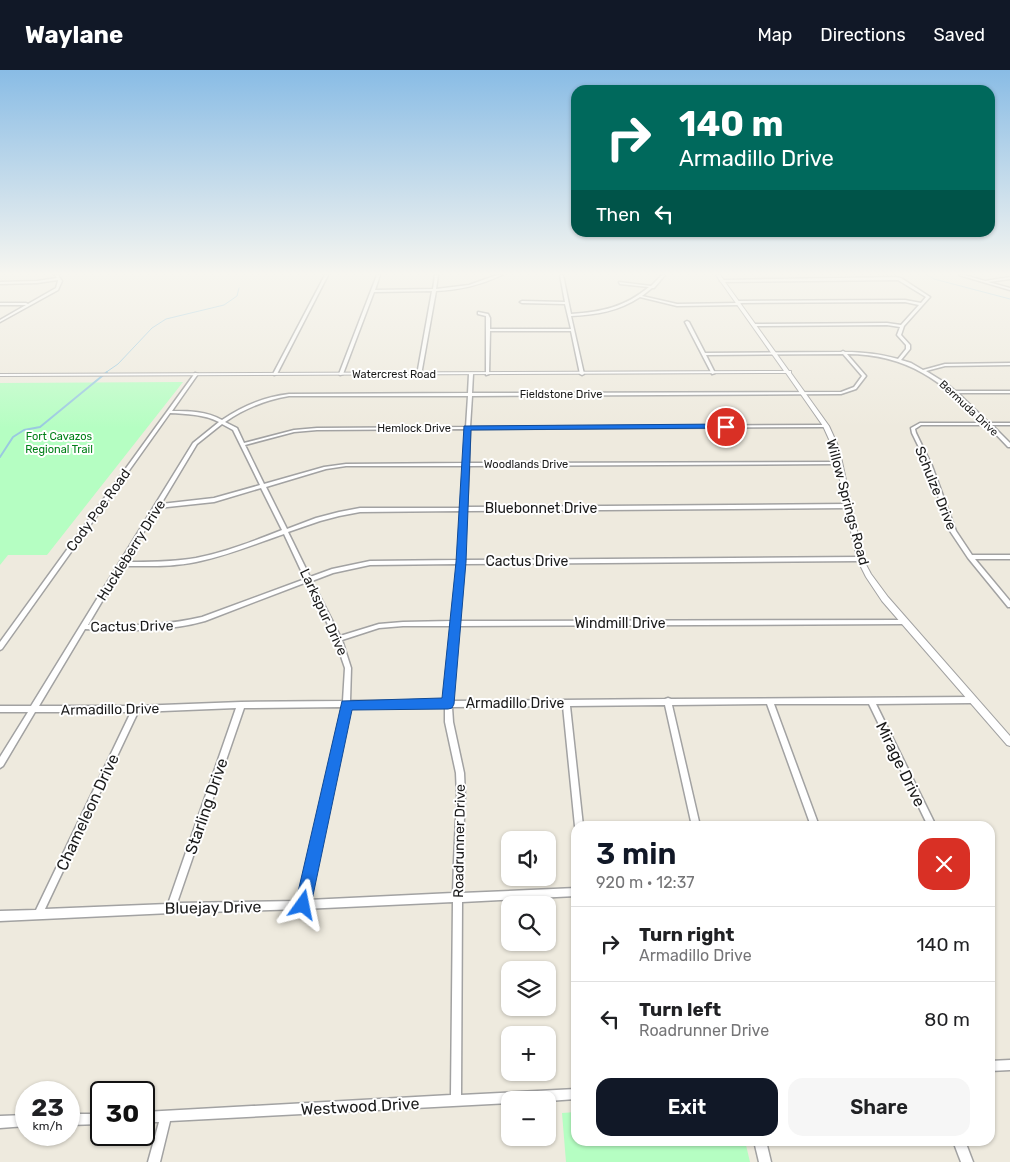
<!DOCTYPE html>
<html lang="en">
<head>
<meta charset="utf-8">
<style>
	:root { --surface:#fff; --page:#f6f6f6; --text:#202124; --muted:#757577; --line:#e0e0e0; --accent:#111827 }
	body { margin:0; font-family:Rubik,sans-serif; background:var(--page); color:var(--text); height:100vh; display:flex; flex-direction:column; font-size:19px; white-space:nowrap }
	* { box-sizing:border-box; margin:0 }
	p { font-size:16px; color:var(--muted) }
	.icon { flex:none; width:28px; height:28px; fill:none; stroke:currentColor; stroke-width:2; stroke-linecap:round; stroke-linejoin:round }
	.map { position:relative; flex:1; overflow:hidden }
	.drawer { position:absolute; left:571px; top:751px; width:424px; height:325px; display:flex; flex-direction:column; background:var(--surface); border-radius:15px; box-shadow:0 1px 4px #0004 }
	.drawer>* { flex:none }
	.banner { position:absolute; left:571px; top:15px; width:424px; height:152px; border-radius:15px; box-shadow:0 1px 4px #0004; background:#00695c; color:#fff; overflow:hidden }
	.fabs { position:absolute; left:501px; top:761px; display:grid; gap:10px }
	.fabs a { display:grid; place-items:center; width:55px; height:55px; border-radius:10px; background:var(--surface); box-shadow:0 1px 4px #0004; font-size:25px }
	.speed { position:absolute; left:15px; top:1011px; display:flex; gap:10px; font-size:25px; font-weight:700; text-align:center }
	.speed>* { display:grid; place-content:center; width:65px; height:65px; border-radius:50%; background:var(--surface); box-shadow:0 1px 4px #0004; line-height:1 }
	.speed small { font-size:12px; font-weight:400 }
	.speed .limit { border:2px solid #111; border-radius:8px; background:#fff; color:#111 }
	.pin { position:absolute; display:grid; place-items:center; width:42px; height:42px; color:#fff; margin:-21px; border:2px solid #fff; border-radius:50%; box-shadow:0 1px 5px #0007 }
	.me { position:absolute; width:55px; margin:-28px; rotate:12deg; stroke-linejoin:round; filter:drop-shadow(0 0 4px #0008) }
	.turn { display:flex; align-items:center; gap:18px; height:105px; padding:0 25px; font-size:22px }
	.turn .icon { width:65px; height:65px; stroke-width:2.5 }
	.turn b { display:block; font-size:35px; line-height:42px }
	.then { display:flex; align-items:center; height:48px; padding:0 25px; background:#0003; gap:10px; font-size:19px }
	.round { display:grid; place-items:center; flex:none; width:52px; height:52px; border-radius:15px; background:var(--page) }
	.overview { display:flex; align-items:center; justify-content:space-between; height:85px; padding:0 25px }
	h1 { font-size:30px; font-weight:600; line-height:38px; color:var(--accent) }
	.button { display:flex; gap:10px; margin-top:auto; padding:10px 25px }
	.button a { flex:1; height:58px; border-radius:15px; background:var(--accent); color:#fff; font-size:20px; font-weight:600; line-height:58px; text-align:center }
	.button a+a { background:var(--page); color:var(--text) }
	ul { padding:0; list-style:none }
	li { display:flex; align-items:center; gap:15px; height:75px; padding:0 25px; border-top:1px solid var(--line) }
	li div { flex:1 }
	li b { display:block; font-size:19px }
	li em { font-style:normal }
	header { display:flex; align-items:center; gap:30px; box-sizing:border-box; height:70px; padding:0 25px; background:var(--accent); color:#fff }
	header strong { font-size:24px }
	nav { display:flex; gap:28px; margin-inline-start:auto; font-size:18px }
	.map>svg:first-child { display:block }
	.park { fill:#b5fec2 }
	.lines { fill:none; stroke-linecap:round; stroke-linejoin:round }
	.stream-far1 { stroke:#9ac9e0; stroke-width:1 }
	.stream { stroke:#9ac9e0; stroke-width:2 }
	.minor-casing { stroke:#a2a2a2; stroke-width:3 }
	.tertiary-casing { stroke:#a2a2a2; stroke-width:2 }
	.minor { fill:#fff; fill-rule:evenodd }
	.tertiary { fill:#fff; fill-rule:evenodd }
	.route { fill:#1a73e8; stroke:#114b97 }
	.labels { text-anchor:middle; stroke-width:4; stroke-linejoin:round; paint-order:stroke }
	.far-street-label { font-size:11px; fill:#1b1b1b; stroke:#fff }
	.far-park-label { font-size:11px; fill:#018018; stroke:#fff }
	.street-label { font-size:14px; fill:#1b1b1b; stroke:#fff }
	.near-street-label { font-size:16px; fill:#1b1b1b; stroke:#fff }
</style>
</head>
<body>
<header>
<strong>Waylane</strong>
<nav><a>Map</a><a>Directions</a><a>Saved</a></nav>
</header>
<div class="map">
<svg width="1010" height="1092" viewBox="0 0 1010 1092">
	<rect width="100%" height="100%" fill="#eeeade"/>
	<!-- park -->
	<g class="park">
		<polygon points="183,312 47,485 8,485 0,495 0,313"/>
		<polygon points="576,1042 576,1071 745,1071 750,1092 566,1092 562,1043"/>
	</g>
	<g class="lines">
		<!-- stream-far1 -->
		<g class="stream-far1">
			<polyline points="927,205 934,209 1010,229"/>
			<polyline points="105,303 118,294 152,258 166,249 224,235 237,226 239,218"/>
		</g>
		<!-- stream -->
		<polyline class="stream" points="0,387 13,367 24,360 40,357 107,302"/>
		<defs>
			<g id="minor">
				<polygon points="55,205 58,205 62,211 58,220 0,252 0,250 26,235 0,235 0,233 26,233 28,234 56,218 58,211 58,210 37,213 0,214 0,212 37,211 57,208"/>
				<polygon points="325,205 328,205 277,304 274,305 273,304"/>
				<path d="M 377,205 L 380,205 L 375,220 L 433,219 L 435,205 L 438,205 L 436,219 L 469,215 L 497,205 L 502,205 C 481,215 459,220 436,221 L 421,305 L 419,306 L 417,305 L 432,221 L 374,222 L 343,304 L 340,305 L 339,304 Z"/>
				<path d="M 560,205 L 563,205 L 571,244 C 602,242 625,237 649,217 L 620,214 L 619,212 L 651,216 L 662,205 L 665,205 L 654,218 L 652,218 L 642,226 L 677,234 L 739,233 L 741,234 L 739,235 L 677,236 L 640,227 C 619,241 596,245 571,246 L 584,304 L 582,305 L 580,304 L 571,261 L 490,261 L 489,304 L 486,305 L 486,246 L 478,244 L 478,242 L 488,244 L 490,248 L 490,259 L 571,259 L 565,234 L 522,233 L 520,232 L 522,231 L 565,232 Z"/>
				<polygon points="959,205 964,205 985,211 1010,207 1010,209 988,212 1010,218 1010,220"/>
				<path d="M 896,207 L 901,208 L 930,227 L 904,256 L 901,265 L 910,275 L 910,279 L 901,290 L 911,293 L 923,300 L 945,294 L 1010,293 L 1010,295 L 945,296 L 926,301 L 947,314 L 955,321 L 1010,321 L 1010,323 L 958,323 L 989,353 L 1010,353 L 1010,355 L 992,355 L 1010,373 L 1010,377 L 1008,377 L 987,355 L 921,355 L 915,359 L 916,363 L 932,396 L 956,461 L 972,485 L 1010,485 L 1010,489 L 975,489 L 1010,531 L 1010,537 L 1008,537 L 968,488 L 950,461 L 928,396 L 912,363 L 911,358 L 920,353 L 984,353 C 943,312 908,284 847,284 L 866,306 L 856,319 L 841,324 L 472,326 L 470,357 L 826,355 L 828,356 L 826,357 L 470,359 L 469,393 L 838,392 L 840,393 L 838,394 L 469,396 L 467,437 L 848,434 L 851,436 L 848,438 L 466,441 L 464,490 L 860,487 L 863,489 L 860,491 L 464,494 L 459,551 L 904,550 L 906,550 L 907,552 L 906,554 L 904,554 L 458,556 L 452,631 L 665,629 L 668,628 L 671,629 L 971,627 L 973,628 L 975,630 L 973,632 L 971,633 L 876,634 L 936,756 L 928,756 L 869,634 L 774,634 L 819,756 L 811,756 L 767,634 L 672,635 L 700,756 L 692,756 L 665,635 L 570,636 L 583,756 L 576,756 L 576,759 L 575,756 L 563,636 L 452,637 L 453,652 L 464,703 L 465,726 L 462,791 L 462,823 L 576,818 L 576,826 L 462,832 L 461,1025 L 576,1019 L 576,1029 L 548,1031 L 548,1030 L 510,1030 L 510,1033 L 170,1051 L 160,1092 L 148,1092 L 159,1052 L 144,1052 L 144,1042 L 451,1025 L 453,832 L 303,839 L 171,843 L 0,851 L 0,841 L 36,840 L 131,642 L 35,642 L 3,696 L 0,698 L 0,687 L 28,642 L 0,642 L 0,636 L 31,636 L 193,373 L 219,352 C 203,344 187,344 170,343 L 2,579 L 0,580 L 0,572 L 195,303 L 198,304 L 172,341 C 190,341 206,341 222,350 C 242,336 264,327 289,324 L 468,323 L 469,304 L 471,303 L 473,304 L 472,323 L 841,322 L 854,317 L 862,306 L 843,284 L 706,285 L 715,303 L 712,304 L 685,252 L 687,251 L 689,252 L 705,283 L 841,282 L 843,281 L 845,282 C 863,282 880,284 898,289 L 906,279 L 906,275 L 897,265 L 900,257 L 887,255 L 755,256 L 753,255 L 755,254 L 887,253 L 901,255 L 919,235 L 905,232 L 738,233 L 736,232 L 738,231 L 905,230 L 921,233 L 926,227 L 898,210 L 722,212 L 720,211 L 722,210 ZM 289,326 L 468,326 L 466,357 L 317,358 L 294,360 L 244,373 L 237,358 L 225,352 C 245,338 266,330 289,326 ZM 222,354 L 233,360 L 260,415 L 214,428 L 161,434 L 197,374 ZM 466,359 L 464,393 L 346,394 L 324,397 L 264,414 L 245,375 L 294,362 L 317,360 ZM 346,396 L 464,396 L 461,438 L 360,438 L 339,442 L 316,448 L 287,459 L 266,417 L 326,399 ZM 261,418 L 282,460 C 254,471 226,482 196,488 C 173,492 149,492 126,492 L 158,438 L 214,432 ZM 461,441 L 458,490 L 370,491 L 332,499 L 310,507 L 288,462 L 320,451 L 339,446 L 360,442 ZM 284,464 L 305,509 L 202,547 C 164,556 127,556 88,555 L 123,496 C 147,496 172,497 196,492 C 226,486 255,474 284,464 ZM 458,494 L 452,551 L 403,552 L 379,554 L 340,566 L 312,511 L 333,503 L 370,495 ZM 307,512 L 335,569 L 345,598 L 343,631 L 241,632 L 136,636 L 39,636 L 85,559 C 125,561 166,562 205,551 ZM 403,556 L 452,556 L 445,631 L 350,631 L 351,598 L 342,570 L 379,558 ZM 342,637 L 299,831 L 177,833 L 244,638 ZM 349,637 L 445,637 L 445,652 L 456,703 L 457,726 L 454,791 L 453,823 L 308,830 ZM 236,638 L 168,834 L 45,839 L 138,642 Z"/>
				<polygon points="1010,990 1010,1000 990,1001 990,991"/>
				<polygon points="101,1044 101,1054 69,1055 69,1044"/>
				<polygon points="26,1045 26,1056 0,1058 0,1046"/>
				<polygon points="754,1071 766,1071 771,1092 759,1092"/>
				<polygon points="953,1071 965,1071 973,1092 961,1092"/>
			</g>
			<polygon id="tertiary" points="716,205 720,205 789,301 791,301 791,303 829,356 839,378 863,489 871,504 888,527 1010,666 1010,676 1007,675 882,531 866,507 857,489 833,378 823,356 786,303 0,306 0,304 784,301"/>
		</defs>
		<!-- minor casing -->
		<use href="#minor" class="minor-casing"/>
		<!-- tertiary casing -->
		<use href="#tertiary" class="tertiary-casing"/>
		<!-- minor -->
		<use href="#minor" class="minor"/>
		<!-- tertiary -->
		<use href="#tertiary" class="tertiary"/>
	</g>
	<!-- sky -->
	<linearGradient id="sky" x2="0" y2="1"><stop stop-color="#89bce5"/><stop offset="0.57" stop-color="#f7f6f0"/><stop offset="1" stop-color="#f7f6f0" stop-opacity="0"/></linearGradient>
	<rect width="1010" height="358" fill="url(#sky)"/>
	<!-- route -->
	<polygon class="route" points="726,354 729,355 729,358 471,360 466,492 454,634 452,638 448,639 352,640 311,835 309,841 303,843 297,841 295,835 342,631 442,628 456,492 464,356"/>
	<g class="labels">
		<!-- far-street labels -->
		<g class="far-street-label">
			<text x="394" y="308">Watercrest Road</text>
			<text x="561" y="328">Fieldstone Drive</text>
			<text transform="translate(969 338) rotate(43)" y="4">Bermuda Drive</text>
			<text x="414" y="362">Hemlock Drive</text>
			<text x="526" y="398">Woodlands Drive</text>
		</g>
		<!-- far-park labels -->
		<g class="far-park-label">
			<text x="59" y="370">Fort Cavazos<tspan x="59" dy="13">Regional Trail</tspan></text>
		</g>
		<!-- street labels -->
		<g class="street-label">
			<text transform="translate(936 418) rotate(68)" y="5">Schulze Drive</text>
			<text transform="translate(848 432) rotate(75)" y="5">Willow Springs Road</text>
			<text x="541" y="443">Bluebonnet Drive</text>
			<text transform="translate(98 440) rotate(-54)" y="5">Cody Poe Road</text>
			<text transform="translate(131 480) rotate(-58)" y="5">Huckleberry Drive</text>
			<text x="527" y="496">Cactus Drive</text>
			<text transform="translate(324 542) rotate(65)" y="5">Larkspur Drive</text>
			<text x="620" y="558">Windmill Drive</text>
			<text transform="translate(132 556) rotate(-1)" y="5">Cactus Drive</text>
			<text x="515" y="638">Armadillo Drive</text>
			<text transform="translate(110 639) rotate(-1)" y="5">Armadillo Drive</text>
			<text transform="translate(459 771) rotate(-89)" y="5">Roadrunner Drive</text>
		</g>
		<!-- near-street labels -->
		<g class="near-street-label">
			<text transform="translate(901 694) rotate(64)" y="6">Mirage Drive</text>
			<text transform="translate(206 736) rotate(-71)" y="6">Starling Drive</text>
			<text transform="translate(87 742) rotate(-65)" y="6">Chameleon Drive</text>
			<text transform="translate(213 837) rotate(-1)" y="6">Bluejay Drive</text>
			<text transform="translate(360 1036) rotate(-3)" y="6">Westwood Drive</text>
		</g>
	</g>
</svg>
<div class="fabs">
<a><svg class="icon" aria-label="sound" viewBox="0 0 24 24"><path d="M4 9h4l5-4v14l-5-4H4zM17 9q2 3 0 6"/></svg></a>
<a><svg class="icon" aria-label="search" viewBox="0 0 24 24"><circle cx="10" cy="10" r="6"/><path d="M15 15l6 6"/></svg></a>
<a><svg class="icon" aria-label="layers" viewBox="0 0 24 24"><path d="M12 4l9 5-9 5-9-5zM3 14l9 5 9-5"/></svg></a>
<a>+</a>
<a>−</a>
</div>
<div class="speed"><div>23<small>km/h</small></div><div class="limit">30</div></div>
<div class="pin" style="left:726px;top:357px;background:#d93025"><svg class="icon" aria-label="arrive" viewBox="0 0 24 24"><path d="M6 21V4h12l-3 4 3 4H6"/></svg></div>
<svg class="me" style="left:303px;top:835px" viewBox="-20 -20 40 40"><path d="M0-17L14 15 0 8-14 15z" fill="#1a73e8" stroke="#fff" stroke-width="4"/></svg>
<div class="banner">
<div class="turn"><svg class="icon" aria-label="right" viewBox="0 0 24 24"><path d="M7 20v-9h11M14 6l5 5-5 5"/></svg><div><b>140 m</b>Armadillo Drive</div></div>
<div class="then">Then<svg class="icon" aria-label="left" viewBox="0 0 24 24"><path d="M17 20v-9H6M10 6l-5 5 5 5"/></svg></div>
</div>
<section class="drawer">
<div class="overview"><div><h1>3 min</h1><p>920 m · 12:37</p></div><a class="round" style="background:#d93025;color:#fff"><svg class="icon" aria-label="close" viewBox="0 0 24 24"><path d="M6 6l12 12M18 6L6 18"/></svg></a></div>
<ul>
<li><svg class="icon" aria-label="right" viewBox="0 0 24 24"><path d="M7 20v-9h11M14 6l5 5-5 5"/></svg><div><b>Turn right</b><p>Armadillo Drive</p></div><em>140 m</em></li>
<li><svg class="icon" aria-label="left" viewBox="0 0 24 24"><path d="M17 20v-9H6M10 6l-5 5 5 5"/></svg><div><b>Turn left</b><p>Roadrunner Drive</p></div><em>80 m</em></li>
</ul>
<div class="button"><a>Exit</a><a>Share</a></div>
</section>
</div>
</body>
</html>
